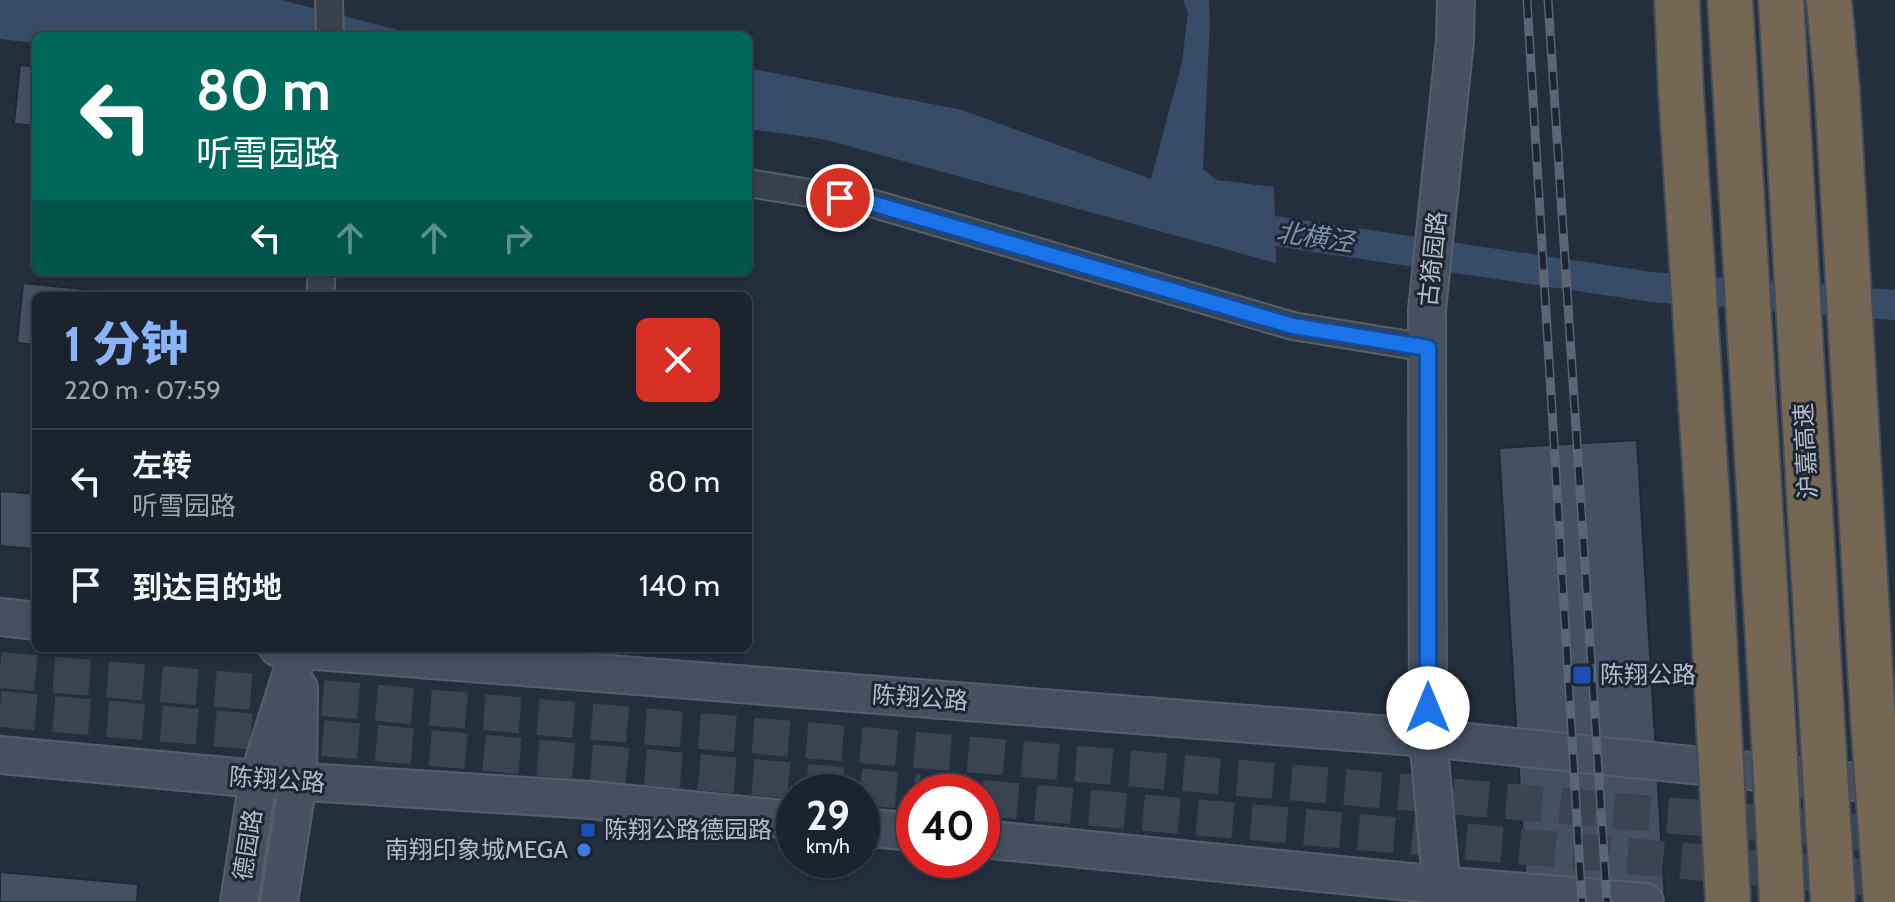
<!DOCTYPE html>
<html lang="zh">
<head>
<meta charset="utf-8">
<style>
	:root { --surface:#1b232e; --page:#242b36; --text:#f1f3f6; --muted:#a0a4aa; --line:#39404a; --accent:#8ab4f8 }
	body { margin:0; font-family:Cabin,"Noto Sans SC",sans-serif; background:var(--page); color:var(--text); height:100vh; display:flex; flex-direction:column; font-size:30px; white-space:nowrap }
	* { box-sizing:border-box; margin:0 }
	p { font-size:26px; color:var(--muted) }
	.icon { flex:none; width:44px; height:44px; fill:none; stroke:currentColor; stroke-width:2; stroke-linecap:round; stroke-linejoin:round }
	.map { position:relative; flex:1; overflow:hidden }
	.drawer { position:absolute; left:32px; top:292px; width:720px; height:360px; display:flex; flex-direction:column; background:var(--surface); border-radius:12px; box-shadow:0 4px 12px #0003,0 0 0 2px var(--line) }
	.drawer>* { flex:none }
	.banner { position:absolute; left:32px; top:32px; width:720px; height:244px; border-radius:12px; box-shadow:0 4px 12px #0003,0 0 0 2px var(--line); background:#00695c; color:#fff; overflow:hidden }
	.speed { position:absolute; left:776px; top:774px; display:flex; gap:16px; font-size:40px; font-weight:700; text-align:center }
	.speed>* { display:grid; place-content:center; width:104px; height:104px; border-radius:50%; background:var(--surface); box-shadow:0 4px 12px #0003,0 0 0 2px var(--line); line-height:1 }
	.speed small { font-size:20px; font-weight:400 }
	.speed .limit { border:12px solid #d22; background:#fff; color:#111 }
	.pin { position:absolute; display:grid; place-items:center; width:68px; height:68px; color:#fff; margin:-34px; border:4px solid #fff; border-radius:50%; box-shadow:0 2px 8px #0007 }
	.me { position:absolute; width:88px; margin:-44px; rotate:0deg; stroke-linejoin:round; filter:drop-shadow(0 0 6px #0008) }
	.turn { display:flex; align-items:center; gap:28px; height:168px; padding:0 32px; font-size:36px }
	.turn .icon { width:104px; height:104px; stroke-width:2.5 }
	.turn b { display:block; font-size:56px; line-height:68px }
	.lanes { display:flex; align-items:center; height:76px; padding:0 32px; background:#0003; justify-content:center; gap:40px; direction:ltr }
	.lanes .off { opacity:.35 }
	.round { display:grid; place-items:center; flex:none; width:84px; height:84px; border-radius:12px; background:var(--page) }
	.head { display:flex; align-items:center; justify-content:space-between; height:136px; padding:0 32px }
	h1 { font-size:48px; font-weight:800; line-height:60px; color:var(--accent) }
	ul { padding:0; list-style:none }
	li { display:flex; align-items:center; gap:24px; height:104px; padding:0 32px; border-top:2px solid var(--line) }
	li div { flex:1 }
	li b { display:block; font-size:30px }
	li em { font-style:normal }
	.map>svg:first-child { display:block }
	.water { fill:#394c67 }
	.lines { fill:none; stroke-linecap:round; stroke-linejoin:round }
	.canal { stroke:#394c67; stroke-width:30 }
	.building { fill:#455162; stroke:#1f2835; stroke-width:2 }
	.secondary-tunnel { stroke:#3a4453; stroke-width:36; stroke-dasharray:36 18; stroke-linecap:butt }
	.street-casing { stroke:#565f6c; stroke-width:30 }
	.secondary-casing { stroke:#565f6c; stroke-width:40 }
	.highway-casing { stroke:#434c59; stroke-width:48 }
	.street { stroke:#38414e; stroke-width:26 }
	.secondary { stroke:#465061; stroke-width:36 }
	.highway { stroke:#746855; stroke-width:44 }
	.rail-casing { stroke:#5a6575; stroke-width:9 }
	.rail { stroke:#1d2633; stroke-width:6; stroke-dasharray:18; stroke-linecap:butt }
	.highway-bridge-casing { stroke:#434c59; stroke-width:48; stroke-linecap:butt }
	.highway-bridge { stroke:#746855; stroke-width:44 }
	.route-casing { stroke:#114b97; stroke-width:20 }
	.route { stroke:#1a73e8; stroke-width:14 }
	.transit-dot { fill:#1a4fb4; stroke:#1d2633; stroke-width:3 }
	.shop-dot { fill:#3f7fe0; stroke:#1d2633; stroke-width:3 }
	.labels { text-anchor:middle; stroke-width:6; stroke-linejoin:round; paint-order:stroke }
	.street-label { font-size:24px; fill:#b4bcc9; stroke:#1d2633 }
	.poi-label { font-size:24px; fill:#b4bcc9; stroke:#1d2633; text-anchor:start }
	.water-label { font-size:26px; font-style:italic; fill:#7c92b1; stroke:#1d2633 }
</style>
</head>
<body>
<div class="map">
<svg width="1895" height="902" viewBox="0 0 1895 902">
	<rect width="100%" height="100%" fill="#242f3e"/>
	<!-- water -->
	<g class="water">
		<polygon points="0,0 281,0 398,30 463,36 36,36 36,43 0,39"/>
		<polygon points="1183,0 1209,0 1210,21 1203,169 1216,180 1274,187 1276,263 823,139 748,129 748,68 962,110 1151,179 1182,62 1188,12"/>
	</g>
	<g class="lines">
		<!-- canal -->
		<polyline class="canal" points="1234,225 1652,287 1895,305"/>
	</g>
	<!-- building -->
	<g class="building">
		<polygon points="20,65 36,66 36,126 14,124"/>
		<polygon points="23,283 151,296 36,296 36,345 17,343"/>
		<polygon points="1637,440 1665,902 1527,902 1499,448"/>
		<polygon points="0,491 36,494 36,549 0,546"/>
		<polygon points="0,872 138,884 137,902 0,902"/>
	</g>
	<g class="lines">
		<!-- secondary-tunnel -->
		<g class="secondary-tunnel">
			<polyline points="0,670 1895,835"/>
			<polyline points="0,709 919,792"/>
			<polyline points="982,798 1895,880"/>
		</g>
		<defs>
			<g id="street">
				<polyline points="329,0 330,36"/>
				<polyline points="748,183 871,203 1293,326 1428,348"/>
				<polyline points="320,296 322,272"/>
			</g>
			<g id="secondary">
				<polyline points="0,617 36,621"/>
				<polyline points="278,648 1428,738 1895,786"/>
				<polyline points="0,755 258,779 591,800 794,820"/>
				<polyline points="862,827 914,832"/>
				<polyline points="982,839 1440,885 1645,902"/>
				<polyline points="239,902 258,779 299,650"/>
				<polyline points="279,902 298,782 299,688"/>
				<polyline points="1443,902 1428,738 1427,310 1455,40 1456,0"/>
			</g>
			<g id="highway">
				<polyline points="1677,0 1681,92"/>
				<polyline points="1730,0 1775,759"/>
				<polyline points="1781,0 1824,757"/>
				<polyline points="1829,0 1837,88"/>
			</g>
		</defs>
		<!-- street casing -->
		<use href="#street" class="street-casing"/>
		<!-- secondary casing -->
		<use href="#secondary" class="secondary-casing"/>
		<!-- highway casing -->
		<use href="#highway" class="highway-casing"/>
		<!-- street -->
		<use href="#street" class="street"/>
		<!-- secondary -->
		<use href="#secondary" class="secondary"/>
		<!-- highway -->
		<use href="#highway" class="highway"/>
		<defs>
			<g id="rail">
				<polyline points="1527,0 1582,902"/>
				<polyline points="1548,0 1607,902"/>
			</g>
		</defs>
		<!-- rail casing -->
		<use href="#rail" class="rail-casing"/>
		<!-- rail -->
		<use href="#rail" class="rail"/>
		<defs>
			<g id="highway-bridge">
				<polyline points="1837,88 1873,719 1886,902"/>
				<polyline points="1681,92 1707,497 1728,902"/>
				<polyline points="1824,757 1833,902"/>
				<polyline points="1775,759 1782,902"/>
			</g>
		</defs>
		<!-- highway-bridge casing -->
		<use href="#highway-bridge" class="highway-bridge-casing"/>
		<!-- highway-bridge -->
		<use href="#highway-bridge" class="highway-bridge"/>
	</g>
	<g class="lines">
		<defs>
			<polyline id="route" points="840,198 871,203 1293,326 1428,348 1428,708"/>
		</defs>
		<!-- route casing -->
		<use href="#route" class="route-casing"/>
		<!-- route -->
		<use href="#route" class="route"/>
	</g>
	<!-- markers -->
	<g class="transit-dot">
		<rect x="1572" y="665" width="20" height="20" rx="4"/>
		<rect x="580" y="822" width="16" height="16" rx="4"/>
	</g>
	<circle class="shop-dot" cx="584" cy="850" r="8"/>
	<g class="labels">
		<!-- street labels -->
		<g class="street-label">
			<text transform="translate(1433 259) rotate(-84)" y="8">古猗园路</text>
			<text transform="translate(1806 451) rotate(-93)" y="8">沪嘉高速</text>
			<text transform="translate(920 698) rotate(4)" y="8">陈翔公路</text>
			<text transform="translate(277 780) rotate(4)" y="8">陈翔公路</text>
			<text transform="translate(248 845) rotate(-81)" y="8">德园路</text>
		</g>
		<!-- poi labels -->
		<g class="poi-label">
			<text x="1600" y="683">陈翔公路</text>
			<text x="604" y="838">陈翔公路德园路</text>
			<text x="568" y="858" text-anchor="end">南翔印象城MEGA</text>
		</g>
		<!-- water labels -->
		<g class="water-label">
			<text transform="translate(1315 237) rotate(8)" y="9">北横泾</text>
		</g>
	</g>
</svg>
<div class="speed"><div>29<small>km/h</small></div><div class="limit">40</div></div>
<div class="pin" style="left:840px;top:198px;background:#d93025"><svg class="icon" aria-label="arrive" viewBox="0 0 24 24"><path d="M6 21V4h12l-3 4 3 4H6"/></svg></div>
<svg class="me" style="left:1428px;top:708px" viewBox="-20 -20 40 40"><circle r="19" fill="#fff"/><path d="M0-13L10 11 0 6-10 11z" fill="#1a73e8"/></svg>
<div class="banner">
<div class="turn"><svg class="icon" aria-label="left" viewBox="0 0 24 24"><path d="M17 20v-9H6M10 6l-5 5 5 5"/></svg><div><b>80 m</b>听雪园路</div></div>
<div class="lanes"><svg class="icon" aria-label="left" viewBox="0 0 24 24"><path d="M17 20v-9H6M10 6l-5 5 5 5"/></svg><svg class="icon off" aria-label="ahead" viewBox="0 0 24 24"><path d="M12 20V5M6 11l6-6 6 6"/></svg><svg class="icon off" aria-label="ahead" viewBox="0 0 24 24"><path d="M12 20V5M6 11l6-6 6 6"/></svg><svg class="icon off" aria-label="right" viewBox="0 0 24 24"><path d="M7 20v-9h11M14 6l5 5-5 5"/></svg></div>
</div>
<section class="drawer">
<div class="head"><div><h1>1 分钟</h1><p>220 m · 07:59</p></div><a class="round" style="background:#d93025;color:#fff"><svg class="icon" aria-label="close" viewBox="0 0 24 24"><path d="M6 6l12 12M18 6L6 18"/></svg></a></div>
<ul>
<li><svg class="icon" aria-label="left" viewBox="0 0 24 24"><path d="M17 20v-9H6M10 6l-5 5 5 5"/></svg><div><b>左转</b><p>听雪园路</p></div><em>80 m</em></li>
<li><svg class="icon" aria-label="arrive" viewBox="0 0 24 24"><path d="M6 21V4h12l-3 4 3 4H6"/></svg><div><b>到达目的地</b></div><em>140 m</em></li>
</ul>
</section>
</div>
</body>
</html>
